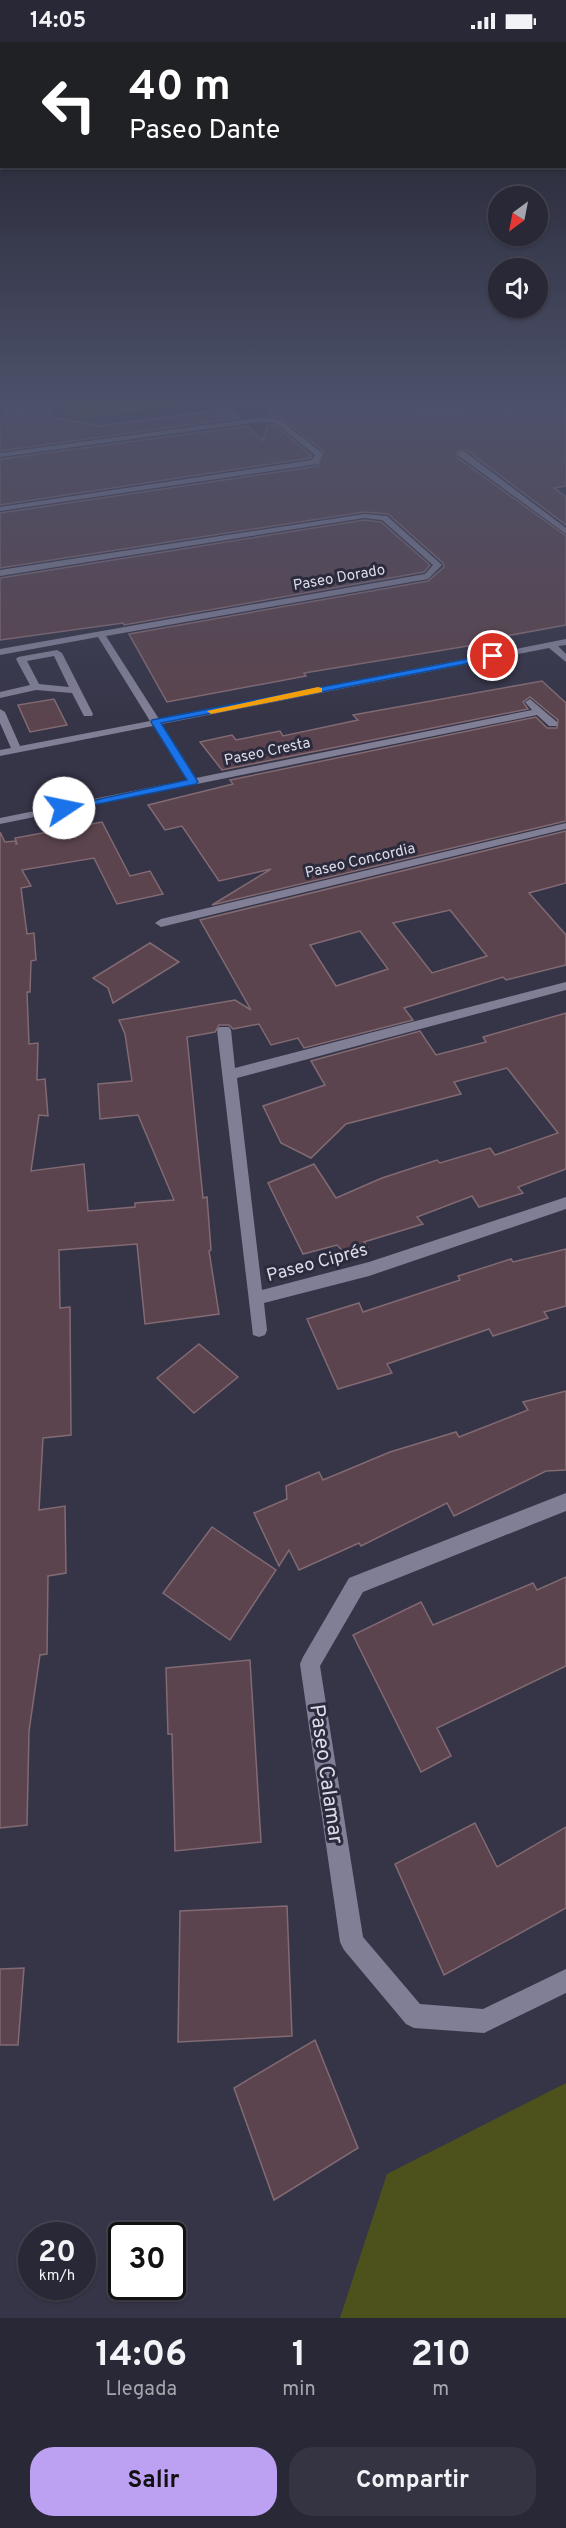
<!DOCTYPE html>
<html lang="es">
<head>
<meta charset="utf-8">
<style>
	:root { --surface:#282836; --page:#343442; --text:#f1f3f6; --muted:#a5a6ad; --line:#444451; --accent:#bca0f2 }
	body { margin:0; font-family:Overpass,sans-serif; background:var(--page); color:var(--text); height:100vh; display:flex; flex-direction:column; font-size:22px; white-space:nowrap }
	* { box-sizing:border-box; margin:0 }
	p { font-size:20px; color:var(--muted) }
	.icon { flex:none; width:33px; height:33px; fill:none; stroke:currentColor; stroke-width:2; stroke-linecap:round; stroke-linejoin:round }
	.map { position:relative; height:2276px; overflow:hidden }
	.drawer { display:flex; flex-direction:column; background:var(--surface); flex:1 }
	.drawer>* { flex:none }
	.guide { position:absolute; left:0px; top:0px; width:567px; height:126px; box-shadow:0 2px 4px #0004,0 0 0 2px var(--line); background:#202124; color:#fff; overflow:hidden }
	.needle { width:39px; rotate:212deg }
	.tools { position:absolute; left:488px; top:144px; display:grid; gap:12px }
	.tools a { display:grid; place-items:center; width:60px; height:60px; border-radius:50%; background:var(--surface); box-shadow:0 2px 4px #0004,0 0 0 2px var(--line); font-size:30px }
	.speed { position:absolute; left:18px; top:2180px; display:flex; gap:12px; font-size:30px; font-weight:700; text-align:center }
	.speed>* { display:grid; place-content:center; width:78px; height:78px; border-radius:50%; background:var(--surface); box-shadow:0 2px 4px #0004,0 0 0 2px var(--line); line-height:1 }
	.speed small { font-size:15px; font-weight:400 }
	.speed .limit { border:3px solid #111; border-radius:9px; background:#fff; color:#111 }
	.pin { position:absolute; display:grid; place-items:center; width:51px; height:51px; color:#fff; margin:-26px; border:3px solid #fff; border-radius:50%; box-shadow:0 2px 6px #0007 }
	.me { position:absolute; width:66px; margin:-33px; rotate:79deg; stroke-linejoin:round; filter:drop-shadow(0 0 4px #0008) }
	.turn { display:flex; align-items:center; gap:21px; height:126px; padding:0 30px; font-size:27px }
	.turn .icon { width:78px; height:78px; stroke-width:2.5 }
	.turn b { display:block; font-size:42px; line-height:51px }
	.eta { display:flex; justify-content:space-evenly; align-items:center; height:102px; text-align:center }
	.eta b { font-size:36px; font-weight:700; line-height:42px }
	.button { display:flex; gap:12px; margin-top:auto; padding:12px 30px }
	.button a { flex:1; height:69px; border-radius:24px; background:var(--accent); color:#111; font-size:24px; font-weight:700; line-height:69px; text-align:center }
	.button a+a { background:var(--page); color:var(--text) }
	.status { display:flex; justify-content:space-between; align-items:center; height:42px; padding:0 30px; background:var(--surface); direction:ltr }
	.status svg { height:16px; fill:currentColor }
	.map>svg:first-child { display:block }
	.green { fill:#4d521c }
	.building { fill:#5b444d; stroke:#826a73; stroke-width:1.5; fill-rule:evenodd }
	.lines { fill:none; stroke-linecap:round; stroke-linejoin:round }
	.minor { fill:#807f96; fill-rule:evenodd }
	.route { fill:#1a73e8; stroke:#114b97; stroke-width:1.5 }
	.slow { fill:#f59e0b }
	.labels { text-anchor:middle; stroke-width:6; stroke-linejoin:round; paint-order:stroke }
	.far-street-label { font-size:15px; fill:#dcdce8; stroke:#2c2b3e }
	.street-label { font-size:18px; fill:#dcdce8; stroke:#2c2b3e }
	.near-street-label { font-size:21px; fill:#dcdce8; stroke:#2c2b3e }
</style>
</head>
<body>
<div class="status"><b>14:05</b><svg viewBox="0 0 49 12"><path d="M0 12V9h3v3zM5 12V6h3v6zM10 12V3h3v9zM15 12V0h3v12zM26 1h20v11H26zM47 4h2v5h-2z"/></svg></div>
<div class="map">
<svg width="566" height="2276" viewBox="0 0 566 2276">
	<rect width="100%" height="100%" fill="#363548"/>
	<!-- green -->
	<g class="green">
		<polygon points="54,357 237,357 71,378"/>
		<polygon points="566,2041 566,2276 340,2276 387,2132"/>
	</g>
	<!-- building -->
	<g class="building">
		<polygon points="371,357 401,357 420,366 442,368 465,365 485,357 566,357 566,444 554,446 566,455 566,483 466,408 457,410 458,416 566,494 566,583 495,596 498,599 304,631 306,634 167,660 129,592 428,539 444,525 443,521 388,472 364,470 0,526 0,471 318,424 323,409 281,376 269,375 273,361 329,363"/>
		<polygon points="47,363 56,376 100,384 224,367 233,369 240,376 0,409 0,377 15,367"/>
		<polygon points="267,383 275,383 312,414 311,416 0,463 0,417 248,384 263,399"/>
		<polygon points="364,478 381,480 430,523 424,530 124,583 123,581 0,598 0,536"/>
		<polygon points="542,639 566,661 566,779 212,863 271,827 219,839 182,784 165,788 148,763 233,742 230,738 536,675 547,686 557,686 558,678 530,655 523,660 528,667 222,728 200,700 232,693 236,698 280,689 283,694 358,678 353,673"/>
		<polygon points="54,657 67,683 30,690 18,663"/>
		<path d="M 102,780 L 130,834 L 150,829 L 163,852 L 117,862 L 94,816 L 22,828 L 31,844 L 21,846 L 27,892 L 34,891 L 36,918 L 31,919 L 30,950 L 27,950 L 29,1002 L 38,1001 L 37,1038 L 45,1037 L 48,1074 L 39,1073 L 31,1129 L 84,1122 L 88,1169 L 135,1165 L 135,1161 L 174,1158 L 138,1073 L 100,1077 L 98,1042 L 132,1039 L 125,992 L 119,978 L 235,958 L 251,968 L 200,878 L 566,789 L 566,841 L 529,851 L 566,893 L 566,923 L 506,938 L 503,935 L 404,966 L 413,978 L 304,1006 L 298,996 L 271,1003 L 259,982 L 233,987 L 229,983 L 219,983 L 215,990 L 187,995 L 203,1156 L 207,1155 L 211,1208 L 209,1209 L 219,1272 L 145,1282 L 137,1202 L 59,1208 L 60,1266 L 70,1265 L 71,1393 L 43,1396 L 39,1468 L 65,1464 L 66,1531 L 48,1534 L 47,1612 L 40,1613 L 29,1689 L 27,1783 L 0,1786 L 0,790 L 5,800 L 16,799 L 16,802 L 17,802 L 15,796 ZM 450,868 L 487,914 L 432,931 L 393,881 ZM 360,889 L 388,927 L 336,944 L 310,903 Z"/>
		<polygon points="150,901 179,920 113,961 108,946 93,936"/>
		<polygon points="566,971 566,1127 518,1145 523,1151 479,1165 472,1154 417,1175 423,1182 364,1200 368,1205 348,1214 337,1203 303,1212 268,1141 314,1122 336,1156 382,1136 437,1118 440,1121 490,1106 495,1113 558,1091 507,1026 454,1040 461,1052 346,1082 311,1116 281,1101 263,1064 325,1043 311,1019 420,989 436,1013 486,1000 483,995"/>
		<polygon points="566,1207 566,1264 544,1270 548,1276 493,1294 489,1287 387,1322 392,1331 338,1347 307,1277 359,1261 363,1270 460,1238 458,1234 511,1217 513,1220"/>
		<polygon points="199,1302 238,1335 194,1371 157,1336"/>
		<polygon points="566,1349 566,1428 546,1429 454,1474 447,1461 361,1504 359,1501 299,1528 289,1508 279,1524 254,1471 287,1457 286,1444 319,1430 323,1438 390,1410 456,1390 459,1395 528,1368 523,1360"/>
		<polygon points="212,1485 276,1528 230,1598 163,1551"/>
		<polygon points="566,1535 566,1624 437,1686 451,1714 421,1730 353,1593 421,1560 433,1583 533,1541 537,1548"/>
		<polygon points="250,1618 261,1800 175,1809 172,1692 168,1692 166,1626"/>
		<polygon points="475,1781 497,1825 566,1785 566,1866 444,1933 395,1822"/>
		<polygon points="287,1864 292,1994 178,2000 180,1869"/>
		<polygon points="24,1926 18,2003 0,2003 0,1927"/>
		<polygon points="315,1998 358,2106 274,2158 234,2046"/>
	</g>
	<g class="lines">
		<!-- minor -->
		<g class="minor">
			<path d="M 403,357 L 431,361 L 483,357 C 462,366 422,371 403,357 Z"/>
			<polygon points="258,376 280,378 322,411 318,422 0,469 0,465 312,418 315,413 276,381 258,380 0,415 0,411"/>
			<polygon points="459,410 465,410 566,486 566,492 459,414"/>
			<polygon points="364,472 387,474 442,523 428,537 106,594 159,677 566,597 566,603 558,604 566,612 566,620 549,606 162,682 196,736 532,668 525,660 530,657 557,680 557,684 549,684 537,673 0,782 0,776 187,738 153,684 0,714 0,708 11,706 0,681 0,667 5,670 20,704 150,679 98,595 0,613 0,607 425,532 433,523 382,478 364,476 0,534 0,528"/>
			<path d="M 57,608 L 62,611 L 93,672 L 92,674 L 84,674 L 72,651 L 36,648 L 0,656 L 0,650 L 30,643 L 16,617 L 18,615 ZM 54,614 L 69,645 L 39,642 L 27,619 Z"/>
			<polygon points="566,781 566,787 161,885 155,881 161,877"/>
			<polygon points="566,940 566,948 237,1036 262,1248 369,1220 566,1155 566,1167 369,1234 264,1261 267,1288 265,1293 259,1295 253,1293 217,988 219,985 229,985 231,988 235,1026"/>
			<polygon points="566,1451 566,1469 363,1550 320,1624 363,1895 420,1962 483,1967 566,1927 566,1951 484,1991 414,1986 406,1982 344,1908 340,1900 300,1622 303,1615 349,1536"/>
		</g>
	</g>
	<!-- sky -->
	<linearGradient id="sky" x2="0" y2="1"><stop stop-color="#1e1d28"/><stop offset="0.53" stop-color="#4c516a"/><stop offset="1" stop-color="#4c516a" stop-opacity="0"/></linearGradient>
	<rect width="566" height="676" fill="url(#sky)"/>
	<!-- route -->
	<polygon class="route" points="493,612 496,616 161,681 198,740 196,742 64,769 59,766 187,738 151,680 152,678"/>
	<!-- slow -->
	<polygon class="slow" points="318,645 322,646 322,650 211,672 207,669"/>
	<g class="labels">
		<!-- far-street labels -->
		<g class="far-street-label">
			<text transform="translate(339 535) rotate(-10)" y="5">Paseo Dorado</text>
			<text transform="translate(267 709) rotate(-12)" y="5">Paseo Cresta</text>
			<text transform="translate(360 818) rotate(-13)" y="5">Paseo Concordia</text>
		</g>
		<!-- street labels -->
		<g class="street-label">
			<text transform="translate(317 1220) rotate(-15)" y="6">Paseo Ciprés</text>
		</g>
		<!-- near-street labels -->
		<g class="near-street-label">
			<text transform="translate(327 1732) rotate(82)" y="7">Paseo Calamar</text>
		</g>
	</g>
</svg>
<div class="tools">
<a><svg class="needle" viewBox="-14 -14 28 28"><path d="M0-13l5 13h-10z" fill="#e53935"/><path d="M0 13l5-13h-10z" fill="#a5a6ad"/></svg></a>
<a><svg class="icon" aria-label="sound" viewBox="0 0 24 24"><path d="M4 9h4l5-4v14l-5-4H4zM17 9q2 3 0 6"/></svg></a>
</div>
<div class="speed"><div>20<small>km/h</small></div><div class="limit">30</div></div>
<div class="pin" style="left:493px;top:614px;background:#d93025"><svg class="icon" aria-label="arrive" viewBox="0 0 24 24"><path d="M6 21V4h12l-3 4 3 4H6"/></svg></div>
<svg class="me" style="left:64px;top:766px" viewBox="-20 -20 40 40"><circle r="19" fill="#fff"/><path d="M0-13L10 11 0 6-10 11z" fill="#1a73e8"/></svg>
<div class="guide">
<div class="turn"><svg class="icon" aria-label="left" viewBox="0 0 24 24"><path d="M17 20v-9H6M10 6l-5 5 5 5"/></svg><div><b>40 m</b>Paseo Dante</div></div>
</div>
</div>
<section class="drawer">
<div class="eta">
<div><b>14:06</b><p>Llegada</p></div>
<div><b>1</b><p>min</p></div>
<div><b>210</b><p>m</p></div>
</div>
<div class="button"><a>Salir</a><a>Compartir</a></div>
</section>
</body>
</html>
